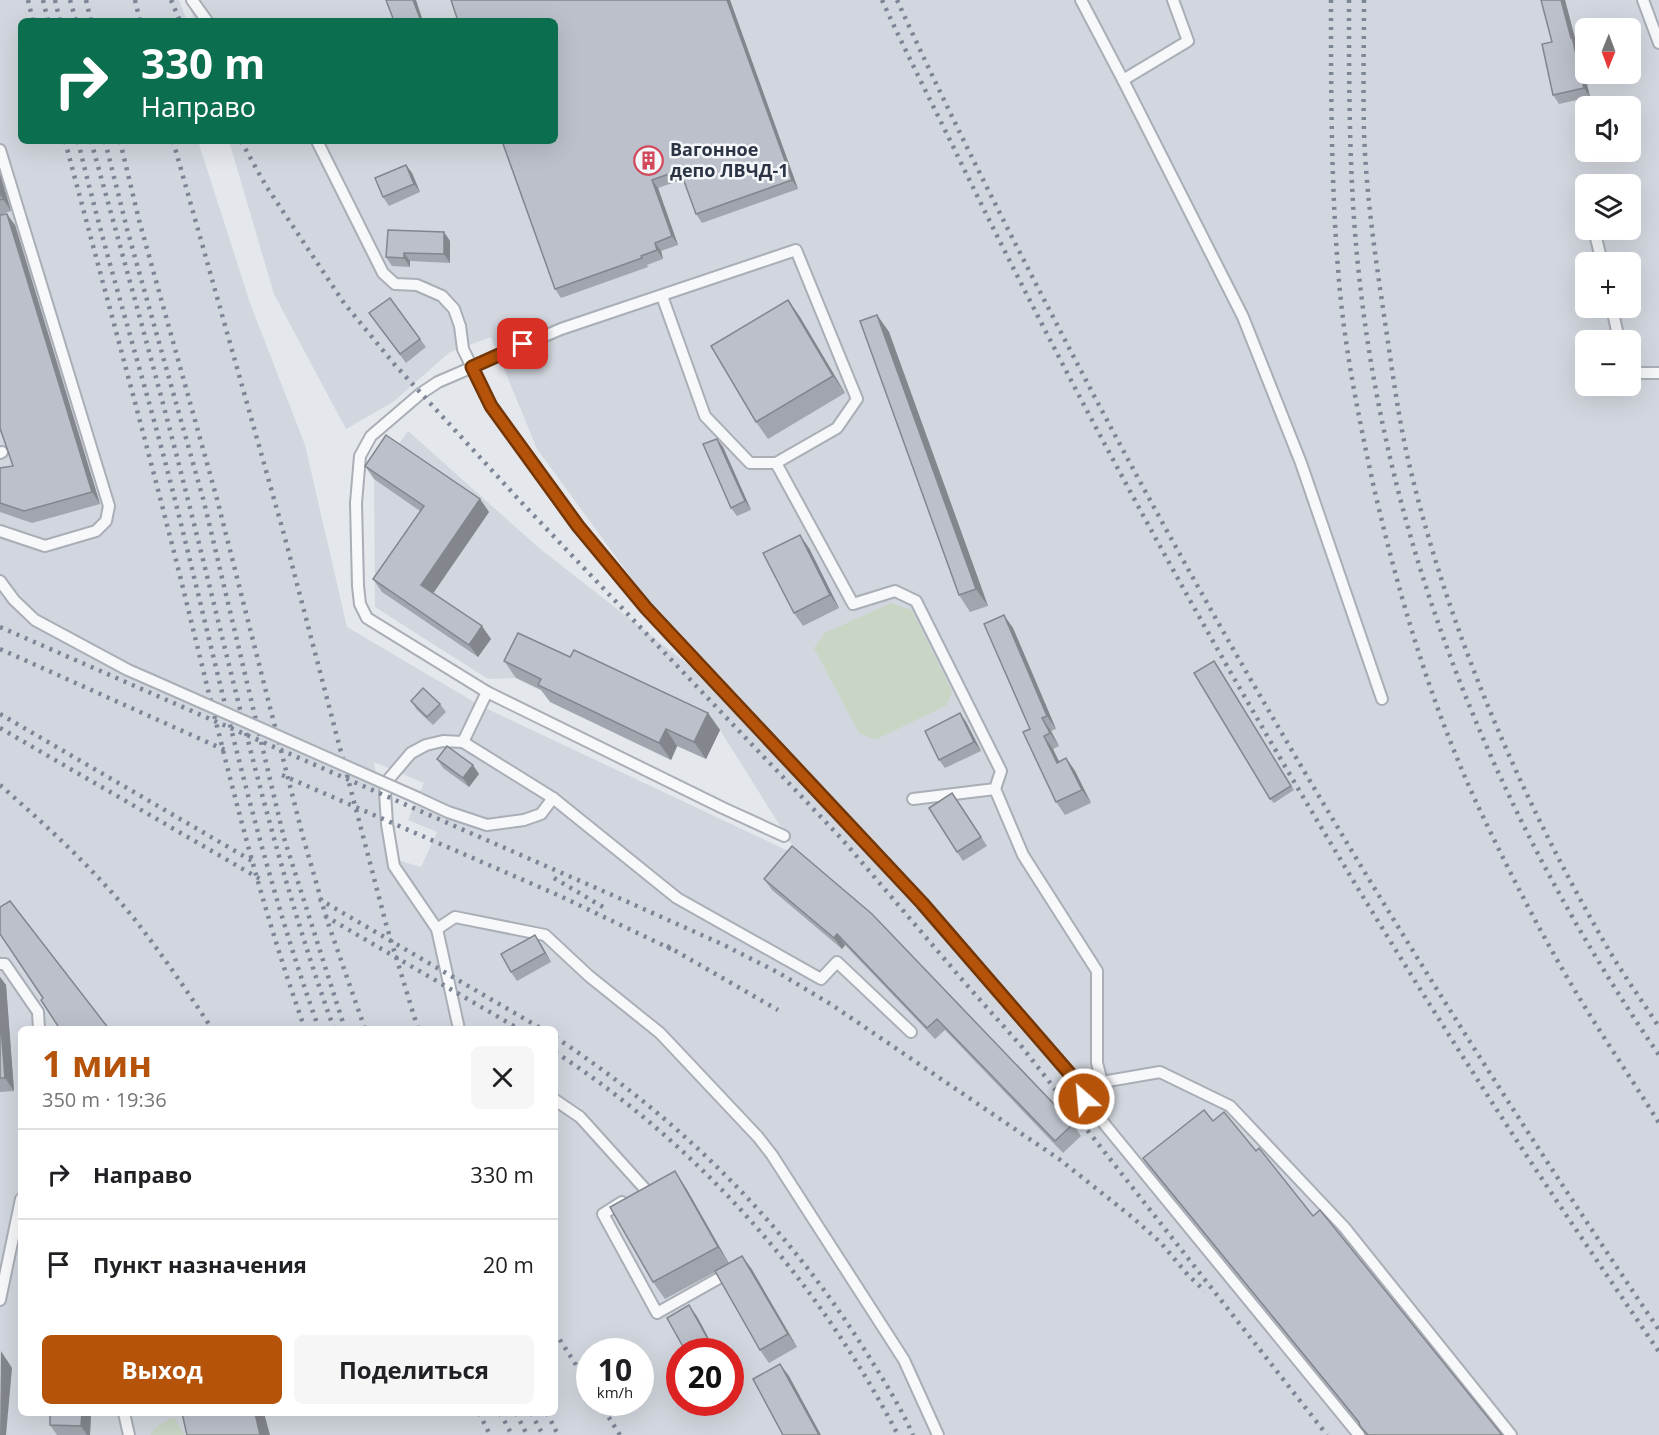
<!DOCTYPE html>
<html lang="ru">
<head>
<meta charset="utf-8">
<style>
	:root { --surface:#fff; --page:#f6f6f6; --text:#202124; --muted:#757577; --line:#e0e0e0; --accent:#b45309 }
	body { margin:0; font-family:"Open Sans",sans-serif; background:var(--page); color:var(--text); height:100vh; display:flex; flex-direction:column; font-size:22px; white-space:nowrap }
	* { box-sizing:border-box; margin:0 }
	p { font-size:20px; color:var(--muted) }
	.icon { flex:none; width:33px; height:33px; fill:none; stroke:currentColor; stroke-width:2; stroke-linecap:round; stroke-linejoin:round }
	.map { position:relative; flex:1; overflow:hidden }
	.sheet { position:absolute; left:18px; top:1026px; width:540px; height:390px; display:flex; flex-direction:column; background:var(--surface); border-radius:9px; box-shadow:0 6px 24px #0002 }
	.sheet>* { flex:none }
	.guide { position:absolute; left:18px; top:18px; width:540px; height:126px; border-radius:9px; box-shadow:0 6px 24px #0002; background:#0b6e4f; color:#fff; overflow:hidden }
	.needle { width:39px; rotate:181deg }
	.buttons { position:absolute; left:1575px; top:18px; display:grid; gap:12px }
	.buttons a { display:grid; place-items:center; width:66px; height:66px; border-radius:9px; background:var(--surface); box-shadow:0 6px 24px #0002; font-size:30px }
	.speed { position:absolute; left:576px; top:1338px; display:flex; gap:12px; font-size:30px; font-weight:700; text-align:center }
	.speed>* { display:grid; place-content:center; width:78px; height:78px; border-radius:50%; background:var(--surface); box-shadow:0 6px 24px #0002; line-height:1 }
	.speed small { font-size:15px; font-weight:400 }
	.speed .limit { border:9px solid #d22; background:#fff; color:#111 }
	.pin { position:absolute; display:grid; place-items:center; width:51px; height:51px; color:#fff; margin:-26px; border-radius:12px; box-shadow:0 3px 9px #0006 }
	.me { position:absolute; width:66px; margin:-33px; rotate:333deg; stroke-linejoin:round; filter:drop-shadow(0 0 4px #0008) }
	.turn { display:flex; align-items:center; gap:21px; height:126px; padding:0 24px; font-size:27px }
	.turn .icon { width:78px; height:78px; stroke-width:2.5 }
	.turn b { display:block; font-size:42px; line-height:51px }
	.round { display:grid; place-items:center; flex:none; width:63px; height:63px; border-radius:9px; background:var(--page) }
	.overview { display:flex; align-items:center; justify-content:space-between; height:102px; padding:0 24px }
	h1 { font-size:36px; font-weight:700; line-height:45px; color:var(--accent) }
	.button { display:flex; gap:12px; margin-top:auto; padding:12px 24px }
	.button a { flex:1; height:69px; border-radius:9px; background:var(--accent); color:#fff; font-size:24px; font-weight:700; line-height:69px; text-align:center }
	.button a+a { background:var(--page); color:var(--text) }
	ul { padding:0; list-style:none }
	li { display:flex; align-items:center; gap:18px; height:90px; padding:0 24px; border-top:2px solid var(--line) }
	li div { flex:1 }
	li b { display:block; font-size:22px }
	li em { font-style:normal }
	.map>svg:first-child { display:block }
	.built { fill:#d2d6de; fill-rule:evenodd }
	.green { fill:#c9d6c5 }
	.lines { fill:none; stroke-linecap:round; stroke-linejoin:round }
	.lane-casing { stroke:#a9aeb7; stroke-width:14 }
	.lane { stroke:#f7f8fa; stroke-width:10 }
	.rail { stroke:#7d8696; stroke-width:4.5; stroke-dasharray:3 6; stroke-linecap:butt }
	.lane-bridge-casing { stroke:#a9aeb7; stroke-width:14; stroke-linecap:butt }
	.lane-bridge { stroke:#f7f8fa; stroke-width:10 }
	.wall { fill:#a1a5ae }
	.shaded-wall { fill:#83868d }
	.building { fill:#bbc0ca; stroke:#83868d; stroke-width:1.5 }
	.route-casing { stroke:#753606; stroke-width:15 }
	.route { stroke:#b45309; stroke-width:10 }
	.labels { text-anchor:middle; stroke-width:5; stroke-linejoin:round; paint-order:stroke }
	.poi-label { font-size:18px; font-weight:bold; fill:#2b3445; stroke:#f4f6f9; text-anchor:start }
</style>
</head>
<body>
<div class="map">
<svg width="1659" height="1435" viewBox="0 0 1659 1435">
	<rect width="100%" height="100%" fill="#e4e7ec"/>
	<!-- built -->
	<path class="built" d="M 0,0 L 179,0 L 187,21 L 21,21 L 21,141 L 198,141 L 250,303 L 305,445 L 347,627 L 481,706 L 799,856 L 720,730 L 706,759 L 678,746 L 671,760 L 552,696 L 516,678 L 488,679 L 375,607 L 374,479 L 408,431 L 539,548 L 704,677 L 537,449 L 491,337 L 450,352 L 393,402 L 346,429 L 274,294 L 229,141 L 555,141 L 555,21 L 194,21 L 190,8 L 193,0 L 1659,0 L 1659,1435 L 0,1435 ZM 1586,28 L 1630,28 L 1630,74 L 1586,74 ZM 1586,106 L 1630,106 L 1630,152 L 1586,152 ZM 1586,184 L 1630,184 L 1630,230 L 1586,230 ZM 1586,262 L 1630,262 L 1630,308 L 1586,308 ZM 1586,340 L 1630,340 L 1630,386 L 1586,386 ZM 374,762 L 424,783 L 408,820 L 437,832 L 421,867 L 387,857 ZM 21,1029 L 555,1029 L 555,1413 L 21,1413 ZM 590,1352 L 640,1352 L 640,1402 L 590,1402 ZM 680,1352 L 730,1352 L 730,1402 L 680,1402 Z"/>
	<!-- green -->
	<g class="green">
		<polygon points="891,603 912,610 952,691 947,705 875,740 859,733 814,648 825,633"/>
		<polygon points="174,1417 184,1435 151,1435 154,1428"/>
	</g>
	<g class="lines">
		<defs>
			<g id="lane">
				<polyline points="192,0 207,21"/>
				<polyline points="1081,0 1123,80 1243,317 1301,463 1382,699"/>
				<polyline points="1643,0 1659,43"/>
				<polyline points="1123,80 1188,41 1173,0"/>
				<polyline points="317,141 383,273 395,284 417,285 442,296 454,309 460,326 463,349 491,406 578,526 646,608 922,902 1083,1089"/>
				<polyline points="0,150 109,506 106,521 96,531 45,546 0,531"/>
				<polyline points="1596,238 1602,262"/>
				<polyline points="1612,308 1619,340"/>
				<polyline points="1630,368 1635,373 1659,373"/>
				<polyline points="0,453 2,452"/>
				<polyline points="776,463 853,604 895,591 916,601 1001,771 995,789 913,799"/>
				<polyline points="0,581 14,600 35,620 128,670 151,680"/>
				<polyline points="487,692 723,808 784,836"/>
				<polyline points="995,789 1023,855 1097,971 1097,1063 1102,1082"/>
				<polyline points="418,798 448,812 487,825 524,820 541,814 553,798 463,742"/>
				<polyline points="553,798 677,898 821,979 837,962 911,1032"/>
				<polyline points="437,929 455,917 545,935 589,976 660,1033 758,1137 772,1155 904,1360 938,1435"/>
				<polyline points="0,964 5,964 38,1012 39,1029"/>
				<polyline points="459,1029 437,929 394,866 387,824 385,792 388,780 411,753 426,745 443,741 463,742 487,692 367,618 360,604 358,586 356,503 360,456 371,436 420,394 438,382 561,329 796,250 857,399 837,428 776,463 750,463 705,416 662,296"/>
				<polyline points="555,1100 580,1117 645,1189"/>
				<polyline points="622,1202 603,1214 657,1313 730,1272"/>
				<polyline points="0,1300 21,1199"/>
				<polyline points="124,1413 129,1435"/>
				<polyline points="1359,1435 1084,1099 1082,1093 1083,1089 1102,1082 1160,1072 1230,1106 1344,1227 1511,1435"/>
			</g>
		</defs>
		<!-- lane casing -->
		<use href="#lane" class="lane-casing"/>
		<!-- lane -->
		<use href="#lane" class="lane"/>
		<!-- rail -->
		<g class="rail">
			<polyline points="28,0 33,21"/>
			<polyline points="43,0 48,21"/>
			<polyline points="55,0 60,21"/>
			<polyline points="70,0 76,21"/>
			<polyline points="86,0 91,21"/>
			<polyline points="135,0 140,21"/>
			<polyline points="171,0 180,21"/>
			<path d="M 882,0 C 908,57 937,113 964,169 C 1116,479 1286,781 1472,1071 C 1532,1166 1596,1259 1659,1352"/>
			<path d="M 897,0 C 945,105 997,209 1050,311 C 1231,664 1437,1002 1659,1330"/>
			<path d="M 1331,0 C 1331,94 1331,187 1339,281 C 1345,351 1359,419 1374,488 C 1399,596 1431,705 1478,806 C 1511,876 1547,946 1588,1012 C 1611,1049 1636,1086 1659,1123"/>
			<path d="M 1349,0 C 1349,92 1349,184 1359,275 C 1389,556 1500,824 1659,1055"/>
			<path d="M 1364,0 C 1364,44 1363,87 1364,131 C 1366,193 1375,255 1384,315 C 1391,362 1397,409 1407,455 C 1446,624 1517,790 1603,940 C 1620,970 1640,998 1659,1027"/>
			<path d="M 65,141 C 104,288 145,436 182,584 C 219,733 253,884 305,1029"/>
			<path d="M 78,141 C 108,267 148,390 179,516 C 222,688 259,862 319,1029"/>
			<path d="M 91,141 C 125,264 160,388 191,512 C 235,685 273,860 334,1029"/>
			<polyline points="105,141 127,229 204,502 284,838 345,1029"/>
			<polyline points="120,141 139,220 217,499 303,837 327,920 365,1029"/>
			<polyline points="173,141 285,538 386,924 418,1029"/>
			<polyline points="241,141 266,186 344,303 395,365 522,503 841,838 965,983 1022,1047 1327,1435"/>
			<polyline points="0,627 619,898 724,945 779,973 832,1005 1059,1159 1132,1217 1161,1243 1188,1275 1205,1291"/>
			<polyline points="0,649 227,751"/>
			<polyline points="0,714 254,862"/>
			<polyline points="0,728 260,879"/>
			<polyline points="282,775 560,896 673,950"/>
			<path d="M 0,785 C 48,827 96,871 136,921 C 163,956 188,992 212,1029"/>
			<polyline points="554,878 608,910"/>
			<polyline points="319,899 542,1029"/>
			<polyline points="325,916 519,1029"/>
			<polyline points="667,946 778,1010"/>
			<path d="M 555,1037 C 681,1120 786,1224 866,1352 C 883,1379 900,1406 913,1435"/>
			<path d="M 555,1052 C 701,1147 818,1281 898,1435"/>
			<polyline points="555,1332 590,1387"/>
			<polyline points="599,1402 620,1435"/>
			<polyline points="479,1413 490,1435"/>
			<polyline points="500,1413 512,1435"/>
			<polyline points="516,1413 527,1435"/>
			<polyline points="531,1413 543,1435"/>
			<polyline points="547,1413 558,1435"/>
		</g>
		<defs>
			<polyline id="lane-bridge" points="151,680 418,798"/>
		</defs>
		<!-- lane-bridge casing -->
		<use href="#lane-bridge" class="lane-bridge-casing"/>
		<!-- lane-bridge -->
		<use href="#lane-bridge" class="lane-bridge"/>
	</g>
	<!-- wall -->
	<g class="wall">
		<polygon points="451,0 730,0 798,189 702,223 696,214 684,179 658,188 678,245 661,251 663,259 647,265 648,267 561,298 555,289"/>
		<polygon points="1541,0 1565,0 1576,42 1578,46 1590,97 1559,104 1553,95 1552,42"/>
		<polygon points="406,165 412,173 420,192 389,206 383,197"/>
		<polygon points="0,174 11,211 0,215"/>
		<polygon points="0,215 15,225 100,504 32,523 0,512 0,468 13,466 2,435 0,431"/>
		<polygon points="450,241 450,263 410,261 410,267 392,266 386,257"/>
		<polygon points="390,298 426,347 406,363 369,313"/>
		<polygon points="788,300 800,317 845,393 768,439 756,422"/>
		<polygon points="877,315 889,332 988,606 970,612 959,595"/>
		<polygon points="717,439 723,447 751,510 737,516 731,508"/>
		<polygon points="365,466 480,499 489,512 433,593 491,639 478,657 382,592 373,579 420,511 374,479"/>
		<polygon points="809,548 839,608 803,626 794,613"/>
		<polygon points="1013,628 1056,729 1051,731 1059,746 1053,749 1059,762 1066,758 1075,771 1091,803 1065,815 1056,802 1030,729"/>
		<polygon points="570,657 708,713 720,730 706,759 677,746 671,760 550,702 541,690 516,678 504,661"/>
		<polygon points="1214,661 1294,790 1274,803 1270,799"/>
		<polygon points="411,701 440,704 446,712 433,725 417,710"/>
		<polygon points="960,713 966,722 981,751 945,768 939,760"/>
		<polygon points="437,759 479,774 469,787 443,768"/>
		<polygon points="958,801 987,846 963,861 957,852"/>
		<polygon points="792,846 1073,1124 1081,1136 1063,1153 945,1030 935,1039 845,945 842,949 772,890 764,879"/>
		<polygon points="541,944 551,962 517,981 511,972"/>
		<polygon points="0,977 6,985 14,1091 0,1092"/>
		<polygon points="1213,1121 1256,1151 1313,1216 1502,1435 1366,1435 1359,1424 1149,1167 1143,1158"/>
		<polygon points="686,1188 729,1263 751,1268 797,1347 769,1363 760,1350 715,1272 665,1299 653,1282"/>
		<polygon points="91,1413 90,1435 57,1435 50,1425"/>
	</g>
	<!-- shaded-wall -->
	<g class="shaded-wall">
		<polygon points="413,0 416,0 423,21 421,21"/>
		<polygon points="727,0 730,0 798,189 792,180"/>
		<polygon points="1561,0 1565,0 1576,42 1578,46 1590,97 1584,88"/>
		<polygon points="406,165 412,173 420,192 414,184"/>
		<polygon points="0,174 11,211 3,199 0,190"/>
		<polygon points="652,180 658,188 678,245 672,236"/>
		<polygon points="7,214 15,225 100,504 92,492"/>
		<polygon points="444,232 450,241 450,263 444,254"/>
		<polygon points="655,243 661,251 663,259 657,250"/>
		<polygon points="404,253 410,261 410,267 404,258"/>
		<polygon points="788,300 800,317 845,393 833,376"/>
		<polygon points="877,315 889,332 988,606 976,589"/>
		<polygon points="717,439 723,447 751,510 745,501"/>
		<polygon points="480,499 489,512 430,598 421,585"/>
		<polygon points="800,535 809,548 839,608 830,595"/>
		<polygon points="1004,615 1013,628 1056,729 1047,716"/>
		<polygon points="482,626 491,639 478,657 469,645"/>
		<polygon points="708,713 720,730 706,759 694,742"/>
		<polygon points="960,713 966,722 981,751 974,742"/>
		<polygon points="1042,718 1051,731 1059,746 1050,733"/>
		<polygon points="666,729 677,746 671,760 659,743"/>
		<polygon points="1044,736 1053,749 1066,776 1057,763"/>
		<polygon points="1066,758 1075,771 1091,803 1082,790"/>
		<polygon points="473,765 479,774 469,787 463,778"/>
		<polygon points="837,934 845,945 842,949 834,938"/>
		<polygon points="535,935 541,944 551,962 545,953"/>
		<polygon points="0,977 6,985 14,1091 5,1078 0,1014"/>
		<polygon points="675,1171 686,1188 729,1264 718,1247"/>
		<polygon points="742,1256 751,1268 797,1347 788,1334"/>
		<polygon points="689,1305 698,1318 716,1352 715,1352"/>
		<polygon points="1,1351 12,1368 6,1435 0,1435"/>
		<polygon points="780,1364 789,1376 821,1435 819,1435"/>
		<polygon points="82,1413 91,1413 90,1435 87,1435 81,1426"/>
		<polygon points="255,1413 264,1413 270,1435 260,1435"/>
	</g>
	<!-- building -->
	<g class="building">
		<polygon points="386,0 413,0 421,21 394,21"/>
		<polygon points="451,0 727,0 792,180 696,214 680,170 652,180 672,236 655,243 657,250 641,256 642,258 555,289 502,141 555,141 555,21 458,21"/>
		<polygon points="1541,0 1561,0 1571,38 1572,37 1584,88 1553,95 1542,44 1552,42"/>
		<polygon points="406,165 414,184 383,197 375,178"/>
		<polygon points="0,190 3,199 0,200"/>
		<polygon points="7,214 92,492 24,511 0,503 0,468 13,466 0,428 0,215"/>
		<polygon points="388,230 444,232 444,254 404,253 404,258 386,257"/>
		<polygon points="390,298 420,339 400,354 369,313"/>
		<polygon points="788,300 833,376 756,422 711,346"/>
		<polygon points="877,315 976,589 959,595 860,321"/>
		<polygon points="386,435 480,499 421,585 482,626 469,645 373,579 424,506 365,466"/>
		<polygon points="717,439 745,501 731,508 703,444"/>
		<polygon points="800,535 830,595 794,613 763,553"/>
		<polygon points="1004,615 1047,716 1042,718 1050,733 1044,736 1057,763 1066,758 1082,790 1056,802 1023,732 1030,729 984,624"/>
		<polygon points="518,633 570,657 574,650 708,713 694,742 666,729 659,743 538,685 541,679 504,661"/>
		<polygon points="1214,661 1291,786 1270,799 1194,673"/>
		<polygon points="423,688 440,704 427,717 411,701"/>
		<polygon points="960,713 974,742 939,760 925,731"/>
		<polygon points="447,746 473,765 463,778 437,759"/>
		<polygon points="952,793 981,837 957,852 929,808"/>
		<polygon points="792,846 872,914 1073,1124 1055,1141 937,1019 927,1028 837,934 834,938 764,879"/>
		<polygon points="10,901 109,1029 56,1029 56,1028 58,1026 41,1000 43,998 0,934 0,907"/>
		<polygon points="535,935 545,953 511,972 501,954"/>
		<polygon points="0,1014 5,1078 0,1078"/>
		<polygon points="1204,1110 1213,1121 1224,1112 1256,1151 1259,1148 1313,1216 1320,1210 1502,1435 1368,1435 1360,1426 1359,1422 1143,1158"/>
		<polygon points="675,1171 718,1247 653,1282 610,1207"/>
		<polygon points="742,1256 788,1334 760,1350 715,1271"/>
		<polygon points="689,1305 715,1352 686,1352 667,1318"/>
		<polygon points="780,1364 819,1435 783,1435 753,1379"/>
		<polygon points="50,1413 82,1413 81,1426 50,1425"/>
		<polygon points="182,1413 255,1413 260,1435 187,1435"/>
	</g>
	<g class="lines">
		<defs>
			<polyline id="route" points="523,344 472,367 491,406 578,526 646,608 922,903 1083,1089 1082,1093 1084,1099"/>
		</defs>
		<!-- route casing -->
		<use href="#route" class="route-casing"/>
		<!-- route -->
		<use href="#route" class="route"/>
	</g>
	<!-- icons -->
	<defs>
		<symbol id="building-ring" viewBox="-11 -11 22 22"><circle r="9.5" fill="#f4f6f9" stroke="#d1495b" stroke-width="1.5"/><path d="M-4-6H4V6H1V3H-1V6H-4ZM-2.5-4.3h1.7v1.8h-1.7ZM.8-4.3h1.7v1.8H.8ZM-2.5-1h1.7V.8h-1.7ZM.8-1h1.7V.8H.8Z" fill="#d1495b"/></symbol>
	</defs>
	<g fill-rule="evenodd">
		<use href="#building-ring" x="632" y="144" width="33" height="33"/>
	</g>
	<g class="labels">
		<!-- poi labels -->
		<g class="poi-label">
			<text x="670" y="156">Вагонное<tspan x="670" dy="21">депо ЛВЧД-1</tspan></text>
		</g>
	</g>
</svg>
<div class="buttons">
<a><svg class="needle" viewBox="-14 -14 28 28"><path d="M0-13l5 13h-10z" fill="#e53935"/><path d="M0 13l5-13h-10z" fill="#757577"/></svg></a>
<a><svg class="icon" aria-label="sound" viewBox="0 0 24 24"><path d="M4 9h4l5-4v14l-5-4H4zM17 9q2 3 0 6"/></svg></a>
<a><svg class="icon" aria-label="layers" viewBox="0 0 24 24"><path d="M12 4l9 5-9 5-9-5zM3 14l9 5 9-5"/></svg></a>
<a>+</a>
<a>−</a>
</div>
<div class="speed"><div>10<small>km/h</small></div><div class="limit">20</div></div>
<div class="pin" style="left:523px;top:344px;background:#d93025"><svg class="icon" aria-label="arrive" viewBox="0 0 24 24"><path d="M6 21V4h12l-3 4 3 4H6"/></svg></div>
<svg class="me" style="left:1084px;top:1099px" viewBox="-20 -20 40 40"><circle r="17" fill="#b45309" stroke="#fff" stroke-width="3"/><path d="M0-11L8 9 0 5-8 9z" fill="#fff"/></svg>
<div class="guide">
<div class="turn"><svg class="icon" aria-label="right" viewBox="0 0 24 24"><path d="M7 20v-9h11M14 6l5 5-5 5"/></svg><div><b>330 m</b>Направо</div></div>
</div>
<section class="sheet">
<div class="overview"><div><h1>1 мин</h1><p>350 m · 19:36</p></div><a class="round"><svg class="icon" aria-label="close" viewBox="0 0 24 24"><path d="M6 6l12 12M18 6L6 18"/></svg></a></div>
<ul>
<li><svg class="icon" aria-label="right" viewBox="0 0 24 24"><path d="M7 20v-9h11M14 6l5 5-5 5"/></svg><div><b>Направо</b></div><em>330 m</em></li>
<li><svg class="icon" aria-label="arrive" viewBox="0 0 24 24"><path d="M6 21V4h12l-3 4 3 4H6"/></svg><div><b>Пункт назначения</b></div><em>20 m</em></li>
</ul>
<div class="button"><a>Выход</a><a>Поделиться</a></div>
</section>
</div>
</body>
</html>
